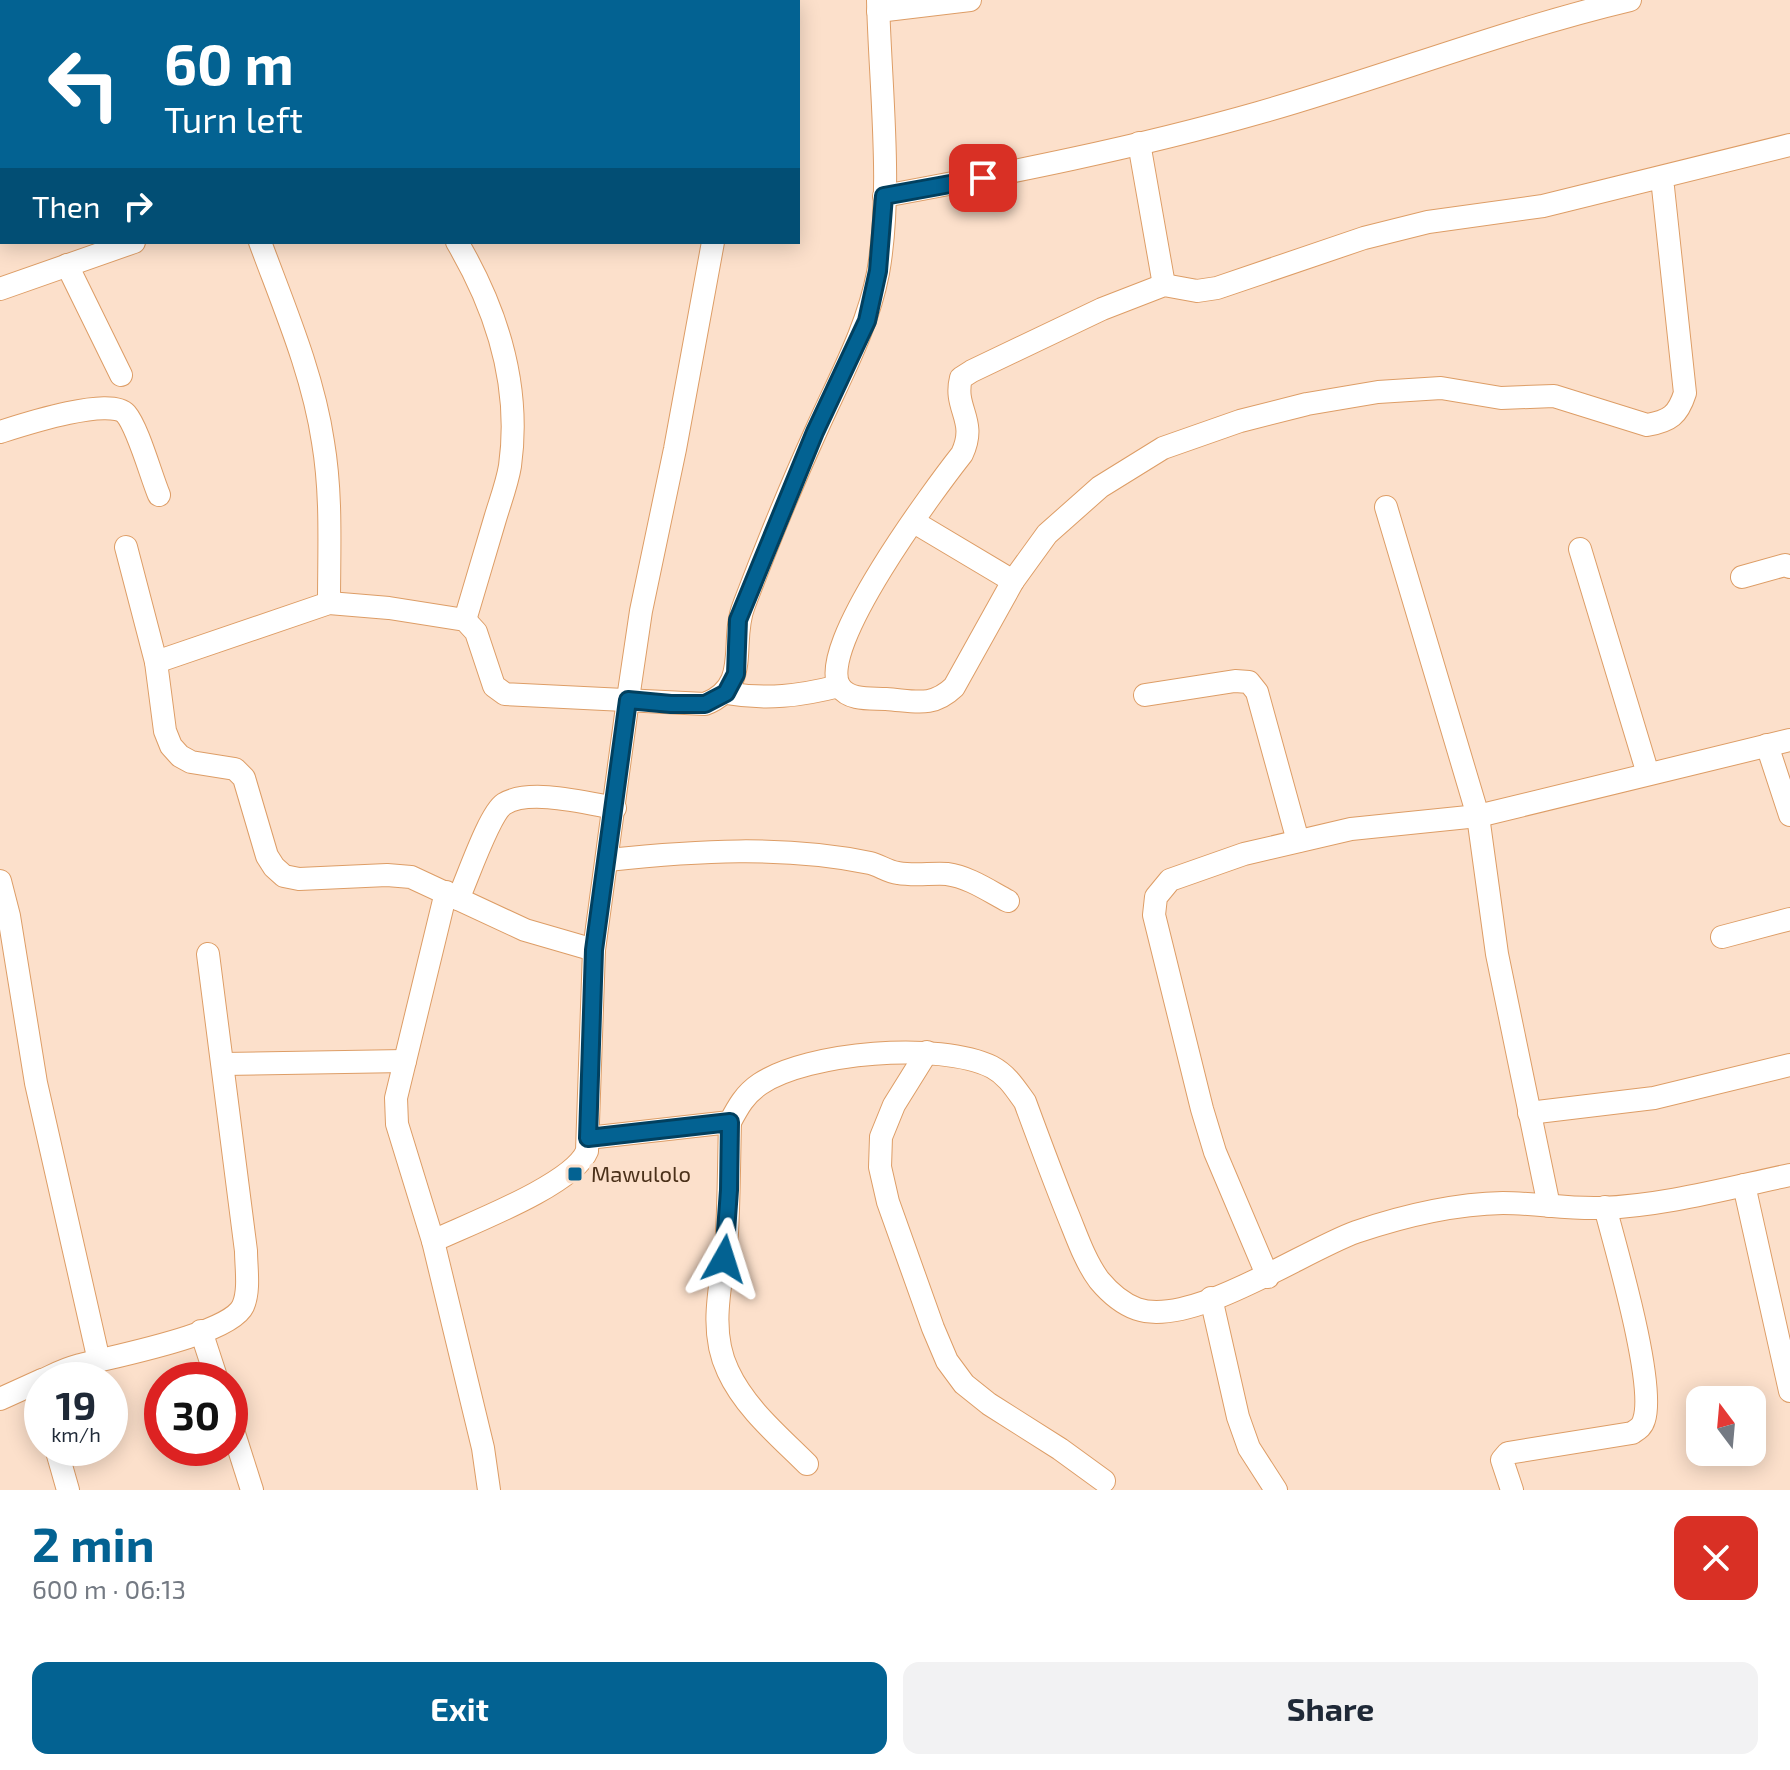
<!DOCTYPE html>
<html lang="en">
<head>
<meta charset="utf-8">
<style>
	:root { --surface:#fff; --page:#f2f2f3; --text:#1f2937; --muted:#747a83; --accent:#036292 }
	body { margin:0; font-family:"Exo 2",sans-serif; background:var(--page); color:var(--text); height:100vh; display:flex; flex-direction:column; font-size:30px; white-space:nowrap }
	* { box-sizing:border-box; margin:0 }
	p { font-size:26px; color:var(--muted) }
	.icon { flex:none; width:44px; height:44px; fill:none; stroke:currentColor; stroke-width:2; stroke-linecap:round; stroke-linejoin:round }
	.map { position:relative; height:1490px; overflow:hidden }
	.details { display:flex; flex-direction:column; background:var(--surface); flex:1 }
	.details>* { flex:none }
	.guide { position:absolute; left:0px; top:0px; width:800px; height:244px; box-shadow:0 4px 20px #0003; background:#036292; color:#fff; overflow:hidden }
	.needle { width:52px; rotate:344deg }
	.fabs { position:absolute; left:1686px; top:1386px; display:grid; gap:16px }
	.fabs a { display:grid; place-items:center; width:80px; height:80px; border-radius:16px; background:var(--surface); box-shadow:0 4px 20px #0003; font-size:40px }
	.speed { position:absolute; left:24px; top:1362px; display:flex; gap:16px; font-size:40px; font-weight:700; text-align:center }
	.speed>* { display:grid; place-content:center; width:104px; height:104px; border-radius:50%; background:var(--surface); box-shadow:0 4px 20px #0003; line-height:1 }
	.speed small { font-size:20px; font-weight:400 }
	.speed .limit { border:12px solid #d22; background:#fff; color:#111 }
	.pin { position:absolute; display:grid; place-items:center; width:68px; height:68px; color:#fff; margin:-34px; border-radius:16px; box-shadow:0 4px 12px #0006 }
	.me { position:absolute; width:88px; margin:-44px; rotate:6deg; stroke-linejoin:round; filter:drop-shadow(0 0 6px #0008) }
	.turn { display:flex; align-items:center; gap:28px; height:168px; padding:0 32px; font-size:36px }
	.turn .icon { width:104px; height:104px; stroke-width:2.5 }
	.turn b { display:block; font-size:56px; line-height:68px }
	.then { display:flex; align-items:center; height:76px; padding:0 32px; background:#0003; gap:16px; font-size:30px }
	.round { display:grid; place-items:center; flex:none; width:84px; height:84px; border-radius:16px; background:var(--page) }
	.head { display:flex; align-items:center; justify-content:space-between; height:136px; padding:0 32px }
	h1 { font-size:48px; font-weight:700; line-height:60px; color:var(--accent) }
	.primary-button { display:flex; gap:16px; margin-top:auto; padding:16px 32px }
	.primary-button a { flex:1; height:92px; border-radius:16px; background:var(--accent); color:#fff; font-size:32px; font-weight:700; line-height:92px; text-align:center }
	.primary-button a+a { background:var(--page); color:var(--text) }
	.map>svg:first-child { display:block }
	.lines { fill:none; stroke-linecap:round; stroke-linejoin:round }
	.minor-casing { stroke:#dd9d66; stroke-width:24 }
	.minor { stroke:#fff; stroke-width:22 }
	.route-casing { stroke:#02405f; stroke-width:20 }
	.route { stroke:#036292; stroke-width:14 }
	.poi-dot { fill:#036292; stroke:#fce0cb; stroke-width:3 }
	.labels { text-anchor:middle; stroke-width:8; stroke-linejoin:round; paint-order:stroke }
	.poi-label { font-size:22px; fill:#4b311a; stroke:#fce0cb; text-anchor:start }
</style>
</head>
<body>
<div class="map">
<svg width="1790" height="1490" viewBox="0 0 1790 1490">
	<rect width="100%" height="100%" fill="#fce0cb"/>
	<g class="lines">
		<defs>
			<g id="minor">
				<polyline points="194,0 195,2"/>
				<polyline points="258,2 266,0"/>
				<polyline points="753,2 753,0"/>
				<polyline points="878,11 970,0"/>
				<polyline points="0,61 2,60"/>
				<polyline points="1139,143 1164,285"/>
				<path d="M 1662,178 L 1685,393 C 1678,415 1670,421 1647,425 L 1554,396 L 1501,398 L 1441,388 L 1378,392 L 1307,404 L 1240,421 L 1163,448 L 1100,487 L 1047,534 L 1013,581 L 954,687 C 932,708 915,701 886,699 C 871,698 850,701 840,687 C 814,650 936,487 962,454 C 978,420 953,409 961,378 L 972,371 L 1102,309 L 1164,285 L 1197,291 L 1217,288 L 1364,238 L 1428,222 L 1543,206 L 1790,145"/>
				<path d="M 884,196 C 1009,173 1135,148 1258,113 C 1382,78 1504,30 1630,0"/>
				<path d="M 260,242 C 284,307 313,374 323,442 C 332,495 329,549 329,603"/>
				<path d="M 457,242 C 497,310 521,387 510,466 C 507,484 500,502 495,519 C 485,553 475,586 465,620"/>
				<polyline points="67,265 121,375"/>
				<polyline points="0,289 134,242"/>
				<path d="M 0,432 C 22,425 110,396 126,414 C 138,428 151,476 159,495"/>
				<polyline points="1386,507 1478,816 1497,954 1549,1206"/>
				<polyline points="914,522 1013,581"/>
				<polyline points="126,547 156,662 165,731 171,746 180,756 191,762 235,769 244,778 267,856 274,867 284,876 299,879 387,875 411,877 525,930 594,950"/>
				<polyline points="1580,549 1648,774"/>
				<polyline points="1742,577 1785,565 1790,567"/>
				<path d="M 156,662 L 329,603 L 389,608 L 465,620 L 476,632 L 494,686 L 505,694 L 705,704 C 752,686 729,642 744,605 C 766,547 790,488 816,431 C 839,379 867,330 878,273 C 893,190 880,85 878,0"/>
				<path d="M 726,693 C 766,700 800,696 839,686"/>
				<polyline points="1145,695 1235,681 1249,682 1257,692 1298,841"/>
				<polyline points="1767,745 1790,815"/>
				<path d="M 608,860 C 694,851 784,845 870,863 C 879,865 888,872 898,873 C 914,876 931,873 947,874 C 969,877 989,891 1008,901"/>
				<polyline points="0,881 9,916 36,1083 99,1361"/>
				<polyline points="446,892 396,1098 397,1124 433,1241 483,1448 489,1490"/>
				<path d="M 458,899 C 467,880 489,814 504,804 C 529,788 586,803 615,808"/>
				<polyline points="1722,937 1790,919"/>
				<polyline points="927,1052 894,1105 881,1137 880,1167 888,1202 933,1328 947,1361 964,1384 989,1404 1060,1449 1104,1481"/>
				<polyline points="223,1064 405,1061"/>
				<polyline points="1529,1113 1654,1098 1790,1065"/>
				<path d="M 730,1122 C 729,1159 729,1196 727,1233 C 723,1279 707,1327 728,1371 C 745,1408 779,1436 807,1464"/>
				<path d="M 588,1138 L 730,1122 C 738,1107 745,1094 760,1084 C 808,1052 939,1041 992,1067 C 1007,1075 1015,1088 1025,1102 C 1039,1140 1053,1178 1068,1215 C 1077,1237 1085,1261 1099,1280 C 1109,1292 1123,1304 1137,1309 C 1191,1328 1303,1251 1356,1232 C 1403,1216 1453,1204 1503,1203 C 1535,1203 1567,1209 1600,1208 C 1663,1206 1728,1188 1790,1175"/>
				<polyline points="1744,1185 1790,1391"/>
				<path d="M 433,1241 C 469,1224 573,1185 587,1151 L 594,950 L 629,692 L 641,611 L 675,449 L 713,242"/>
				<polyline points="1268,1277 1215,1152 1202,1109 1154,915 1156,897 1170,880 1244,854 1351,829 1478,816 1790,740"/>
				<polyline points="1211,1298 1238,1417 1249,1448 1276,1490"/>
				<polyline points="201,1331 217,1380"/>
				<path d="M 43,1380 C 54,1375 65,1369 77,1366 C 109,1357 230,1335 243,1306 C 250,1290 246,1267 246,1251 L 208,954"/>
				<polyline points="0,1399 42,1380"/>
				<polyline points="230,1421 252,1490"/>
				<polyline points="56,1448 68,1490"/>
				<path d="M 1512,1490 L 1502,1460 L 1508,1453 L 1632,1433 C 1638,1429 1642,1427 1644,1420 C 1656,1384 1616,1249 1605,1207"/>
			</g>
		</defs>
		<!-- minor casing -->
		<use href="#minor" class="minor-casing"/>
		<!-- minor -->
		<use href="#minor" class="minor"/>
	</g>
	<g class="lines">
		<defs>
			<polyline id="route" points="724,1259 729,1190 730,1122 588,1138 594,950 628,700 671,704 705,704 726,693 736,674 738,620 815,432 867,321 878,271 884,196 983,178"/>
		</defs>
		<!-- route casing -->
		<use href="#route" class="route-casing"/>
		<!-- route -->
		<use href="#route" class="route"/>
	</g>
	<!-- markers -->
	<rect class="poi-dot" x="567" y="1166" width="16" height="16" rx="4"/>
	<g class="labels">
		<!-- poi labels -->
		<g class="poi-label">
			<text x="591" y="1182">Mawulolo</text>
		</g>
	</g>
</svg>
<div class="fabs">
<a><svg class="needle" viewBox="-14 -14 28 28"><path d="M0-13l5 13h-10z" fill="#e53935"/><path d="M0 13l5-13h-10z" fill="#747a83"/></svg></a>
</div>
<div class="speed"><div>19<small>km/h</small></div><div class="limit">30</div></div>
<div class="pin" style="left:983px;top:178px;background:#d93025"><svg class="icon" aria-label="arrive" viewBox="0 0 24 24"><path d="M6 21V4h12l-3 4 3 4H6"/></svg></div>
<svg class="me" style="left:724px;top:1259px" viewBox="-20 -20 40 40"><path d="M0-17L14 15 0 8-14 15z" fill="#036292" stroke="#fff" stroke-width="4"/></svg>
<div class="guide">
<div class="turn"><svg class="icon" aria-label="left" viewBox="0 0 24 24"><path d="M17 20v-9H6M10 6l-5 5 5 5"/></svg><div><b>60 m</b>Turn left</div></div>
<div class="then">Then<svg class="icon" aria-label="right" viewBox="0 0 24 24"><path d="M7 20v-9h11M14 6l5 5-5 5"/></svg></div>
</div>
</div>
<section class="details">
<div class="head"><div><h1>2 min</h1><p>600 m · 06:13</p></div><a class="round" style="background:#d93025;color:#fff"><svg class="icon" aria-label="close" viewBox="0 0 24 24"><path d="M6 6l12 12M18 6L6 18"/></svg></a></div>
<div class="primary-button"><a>Exit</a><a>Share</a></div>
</section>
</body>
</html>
